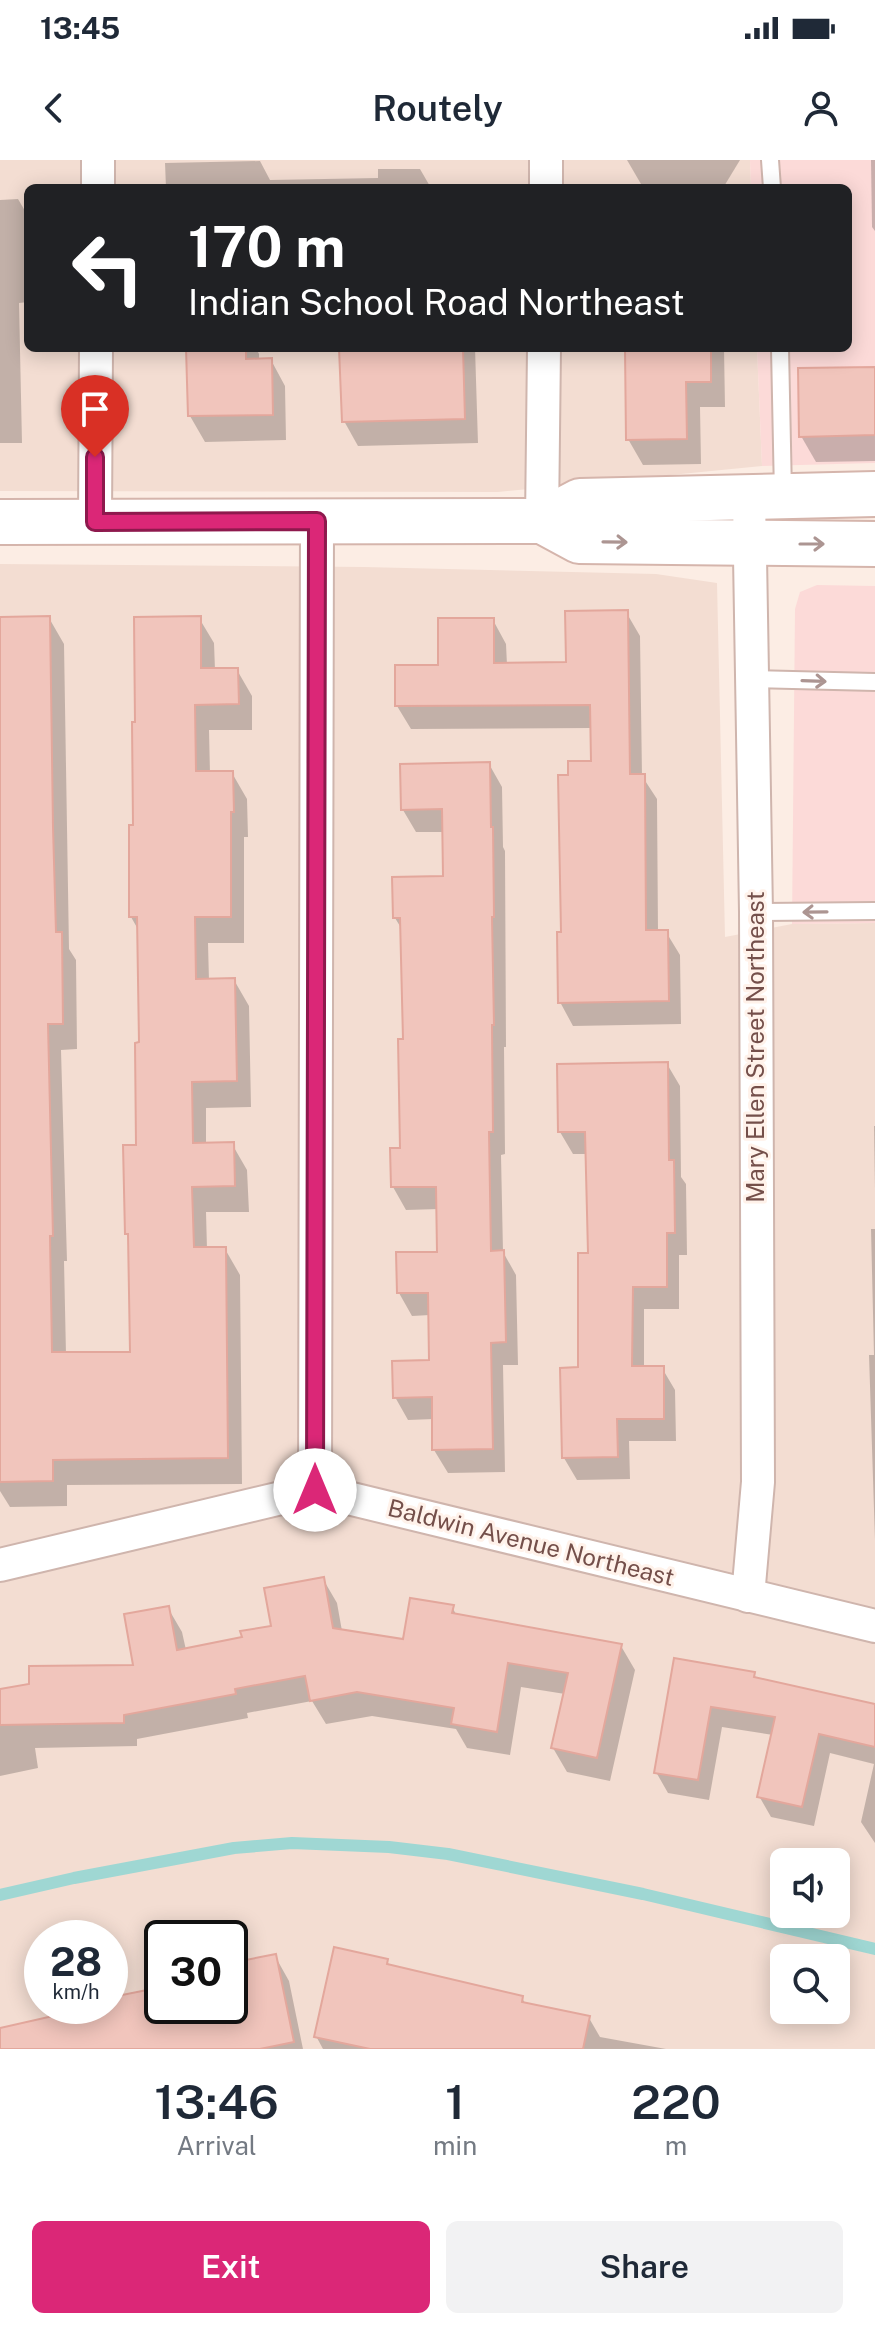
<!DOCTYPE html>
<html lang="en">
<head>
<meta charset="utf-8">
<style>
	:root { --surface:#fff; --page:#f2f2f3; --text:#1f2937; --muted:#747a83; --accent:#db2777 }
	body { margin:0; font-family:"Public Sans",sans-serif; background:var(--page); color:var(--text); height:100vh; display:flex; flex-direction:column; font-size:30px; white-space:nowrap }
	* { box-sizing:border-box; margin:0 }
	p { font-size:26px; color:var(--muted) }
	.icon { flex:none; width:44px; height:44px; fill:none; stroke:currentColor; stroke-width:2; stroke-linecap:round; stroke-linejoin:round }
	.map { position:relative; height:1889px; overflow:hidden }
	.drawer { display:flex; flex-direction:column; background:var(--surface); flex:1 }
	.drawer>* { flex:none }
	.hud { position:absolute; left:24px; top:24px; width:828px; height:168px; border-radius:12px; box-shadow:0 4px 20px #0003; background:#202124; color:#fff; overflow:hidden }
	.buttons { position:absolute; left:770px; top:1688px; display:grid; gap:16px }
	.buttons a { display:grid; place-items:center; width:80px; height:80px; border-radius:12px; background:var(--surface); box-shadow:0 4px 20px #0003; font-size:40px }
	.speed { position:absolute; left:24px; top:1760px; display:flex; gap:16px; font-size:40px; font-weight:700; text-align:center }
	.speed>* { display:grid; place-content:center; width:104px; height:104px; border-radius:50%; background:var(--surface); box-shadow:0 4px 20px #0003; line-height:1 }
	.speed small { font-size:20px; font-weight:400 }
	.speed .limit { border:4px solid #111; border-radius:12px; background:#fff; color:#111 }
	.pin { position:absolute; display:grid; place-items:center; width:68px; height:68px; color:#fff; margin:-82px -34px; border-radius:50% 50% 50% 0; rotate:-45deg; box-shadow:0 0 8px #0007 }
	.pin .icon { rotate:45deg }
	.me { position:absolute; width:88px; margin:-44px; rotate:0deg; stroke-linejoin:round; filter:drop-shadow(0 0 6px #0008) }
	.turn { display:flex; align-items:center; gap:28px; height:168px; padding:0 32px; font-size:36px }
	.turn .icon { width:104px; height:104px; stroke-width:2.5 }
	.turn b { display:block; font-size:56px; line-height:68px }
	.eta { display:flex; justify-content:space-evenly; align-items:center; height:136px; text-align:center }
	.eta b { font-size:48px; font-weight:600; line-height:56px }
	.action { display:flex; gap:16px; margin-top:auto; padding:16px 32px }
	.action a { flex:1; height:92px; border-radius:12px; background:var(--accent); color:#fff; font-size:32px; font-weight:600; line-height:92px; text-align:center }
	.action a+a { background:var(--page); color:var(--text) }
	.status { display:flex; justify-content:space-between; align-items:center; height:56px; padding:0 40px; background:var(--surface); direction:ltr }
	.status svg { height:22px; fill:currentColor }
	header { display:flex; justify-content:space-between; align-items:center; height:104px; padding:0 32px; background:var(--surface); font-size:36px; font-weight:600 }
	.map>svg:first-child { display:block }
	.residential { fill:#f3ddd2; fill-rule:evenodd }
	.commercial { fill:#fcdad8 }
	.shadow { fill:#0003 }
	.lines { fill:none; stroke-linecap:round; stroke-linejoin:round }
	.stream { stroke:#9fd7d3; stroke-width:12 }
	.building { fill:#f1c5bc; stroke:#e3a79c; stroke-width:2 }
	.lane-casing { stroke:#cfb5ad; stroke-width:20 }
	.street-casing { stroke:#cfb5ad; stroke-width:36 }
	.secondary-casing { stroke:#d5b5ac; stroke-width:48 }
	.lane { stroke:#fff; stroke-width:16 }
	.street { stroke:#fff; stroke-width:32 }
	.secondary { stroke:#fff; stroke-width:44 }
	.oneway { stroke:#ac9592 }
	.route-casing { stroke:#8e194d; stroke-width:20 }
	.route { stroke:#db2777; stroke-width:14 }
	.labels { text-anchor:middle; stroke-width:6; stroke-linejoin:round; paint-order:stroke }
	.street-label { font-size:24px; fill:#744f4a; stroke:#fff2ea }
</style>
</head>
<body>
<div class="status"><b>13:45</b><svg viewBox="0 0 49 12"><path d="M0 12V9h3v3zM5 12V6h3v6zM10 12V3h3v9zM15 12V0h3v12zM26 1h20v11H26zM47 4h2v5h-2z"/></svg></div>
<header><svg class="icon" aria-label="back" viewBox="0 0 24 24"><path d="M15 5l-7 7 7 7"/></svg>Routely<svg class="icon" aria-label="person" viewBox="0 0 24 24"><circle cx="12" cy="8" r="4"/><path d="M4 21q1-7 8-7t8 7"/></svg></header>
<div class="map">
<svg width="875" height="1889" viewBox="0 0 875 1889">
	<rect width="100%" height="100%" fill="#fcede4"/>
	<!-- residential -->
	<g class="residential">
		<polygon points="0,0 750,0 751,28 28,28 28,188 757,188 762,306 498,332 0,331"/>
		<path d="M 0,404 L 364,407 L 656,414 L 717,423 L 725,777 L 792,764 L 875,763 L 875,1889 L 0,1889 ZM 784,1702 L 836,1702 L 836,1754 L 784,1754 ZM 42,1778 L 110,1778 L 110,1846 L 42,1846 ZM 162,1778 L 230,1778 L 230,1846 L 162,1846 ZM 784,1798 L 836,1798 L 836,1850 L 784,1850 Z"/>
	</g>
	<!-- commercial -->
	<g class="commercial">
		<polygon points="750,0 875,0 875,303 762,306 757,188 848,188 848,28 751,28"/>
		<polygon points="817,425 875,426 875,763 792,764 795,449 800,432"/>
	</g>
	<!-- shadow -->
	<g class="shadow">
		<polygon points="627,0 740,0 723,28 647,28 641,24"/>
		<polygon points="871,0 875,0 875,71 872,67"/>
		<polygon points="260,1 270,20 378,18 378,9 420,9 431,28 166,28 165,3"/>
		<polygon points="18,39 28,56 28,142 19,143 22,283 0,283 0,40"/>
		<polygon points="188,188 256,188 259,194 259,200 271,200 285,226 286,280 205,282 190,256"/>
		<polygon points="341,188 475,188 478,283 358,286 344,261"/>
		<polygon points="627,188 724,188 725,247 700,247 701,304 643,305 628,279"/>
		<polygon points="875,209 875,301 816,302 801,276"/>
		<polygon points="626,452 640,476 642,616 657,639 658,772 666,772 680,795 681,864 573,866 560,842 570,617 593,603 592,568 411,569 397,546 493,460 506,484 507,505 568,504"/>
		<polygon points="49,458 64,484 69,789 76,800 77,889 61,890 67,1101 64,1101 66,1194 132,1194 130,1079 127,1074 138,987 141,884 139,771 131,757 135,667 137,564 199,458 214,483 215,510 237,510 252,536 252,570 209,570 210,613 232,613 247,639 248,677 244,677 244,783 208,783 209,821 234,820 249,846 251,947 206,948 206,985 232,984 247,1010 249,1052 206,1052 207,1089 225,1089 240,1115 242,1324 67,1325 67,1346 10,1347 0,1331 0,459"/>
		<polygon points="489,604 502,627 503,687 505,691 506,887 504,887 505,994 501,995 503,1092 516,1115 518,1205 503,1205 505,1312 448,1313 434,1290 434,1259 408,1260 395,1237 431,1202 430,1155 412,1156 399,1133 439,1093 439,1049 406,1050 393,1027 402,990 405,881 403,771 395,758 445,718 444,672 416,672 403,650"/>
		<polygon points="667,904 680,926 681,1017 686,1024 687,1095 679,1095 679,1149 644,1149 644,1208 662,1208 675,1230 676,1281 629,1281 630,1319 577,1320 564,1298 580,1209 590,1095 588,994 573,994 560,972"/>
		<polygon points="874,966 875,966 875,1029"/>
		<polygon points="871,1069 875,1069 875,1380 869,1195 874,1195"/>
		<polygon points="323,1419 337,1443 342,1471 405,1482 452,1447 457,1456 621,1486 635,1510 610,1621 567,1612 553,1588 565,1534 521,1527 510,1595 467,1588 456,1569 372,1556 326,1564 312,1541 247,1553 248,1558 137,1579 137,1586 35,1588 38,1608 0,1616 0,1531 136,1507 168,1448 182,1472 186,1490 244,1479 273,1467"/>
		<polygon points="676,1500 754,1514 757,1520 875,1547 875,1683 861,1662 874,1604 830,1593 814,1666 771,1657 759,1636 773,1575 722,1567 709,1640 668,1633 656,1612"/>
		<polygon points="275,1796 289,1821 303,1889 0,1889 0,1870 110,1846 162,1829 162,1846 230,1846 230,1805"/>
		<polygon points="387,1801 390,1807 522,1838 526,1845 589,1858 600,1877 666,1889 323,1889 316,1876"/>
	</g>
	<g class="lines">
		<!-- stream -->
		<polyline class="stream" points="0,1735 74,1718 234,1688 292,1683 389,1687 448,1694 643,1734 875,1789"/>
	</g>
	<!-- building -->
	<g class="building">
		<polygon points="186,188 246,188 246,199 272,198 273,255 188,256"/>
		<polygon points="339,188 463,188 465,259 342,262"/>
		<polygon points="625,188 711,188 711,222 686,222 687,279 626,280"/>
		<polygon points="875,207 875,275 799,277 798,208"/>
		<polygon points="628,450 630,614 645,614 646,770 668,770 669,841 558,843 557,772 561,772 558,615 568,615 568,601 591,601 590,545 395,546 395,505 438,505 438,458 494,458 494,503 566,502 565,451"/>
		<polygon points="50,456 53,667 56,772 62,772 63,864 48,864 53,1076 50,1076 52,1192 130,1192 128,1074 125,1074 123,985 136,985 135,883 139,882 137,757 129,757 129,665 133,665 132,562 135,562 134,457 201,456 201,508 238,508 239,544 195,545 196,611 233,611 234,652 231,652 231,757 195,757 196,819 235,818 237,921 192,922 193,983 234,982 235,1026 192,1027 194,1087 226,1087 228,1298 53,1300 53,1321 0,1322 0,457"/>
		<polygon points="490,602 491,667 493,667 494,757 492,757 494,865 492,865 493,972 489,972 491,1091 504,1090 506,1182 491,1183 493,1289 432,1290 432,1237 393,1238 392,1201 429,1200 428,1133 397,1133 396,1092 437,1092 436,1027 391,1027 390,988 400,988 398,879 403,879 400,758 393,758 392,717 443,716 442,649 401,650 400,604"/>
		<polygon points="668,902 669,1000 674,1000 675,1073 667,1073 667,1127 633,1127 632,1206 664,1206 664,1259 617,1259 618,1297 562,1298 560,1208 578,1207 578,1093 588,1093 585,972 558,972 557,904"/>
		<polygon points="324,1417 333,1468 403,1479 410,1438 454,1445 452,1453 622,1484 597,1598 551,1588 568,1513 508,1503 497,1572 451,1564 454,1548 357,1532 310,1541 305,1516 235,1529 236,1534 124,1555 124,1563 0,1565 0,1529 29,1524 29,1506 133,1505 124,1454 169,1446 177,1490 242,1477 240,1471 271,1466 264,1428"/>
		<polygon points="674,1498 755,1512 754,1517 875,1544 875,1587 819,1574 802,1647 757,1637 775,1557 711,1547 698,1620 654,1613"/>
		<polygon points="334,1787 388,1799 387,1804 523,1836 522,1842 590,1856 583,1889 370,1889 314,1877"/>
		<polygon points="276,1794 294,1882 260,1889 0,1889 0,1868 97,1846 110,1846 110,1843 118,1841 117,1836 162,1827 162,1846 230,1846 230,1803"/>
	</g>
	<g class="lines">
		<defs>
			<g id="lane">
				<polyline points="770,0 772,28"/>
				<polyline points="780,188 783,334"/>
				<polyline points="754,519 875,522"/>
				<polyline points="756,752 875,751"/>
			</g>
			<g id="street">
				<polyline points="98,28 98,0"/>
				<polyline points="546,28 546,0"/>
				<polyline points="542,361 544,188"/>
				<polyline points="95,362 96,188"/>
				<polyline points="315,1330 317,361"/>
				<polyline points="0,1405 315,1330 875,1466"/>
				<polyline points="748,1436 758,1322 756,752 749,337"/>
			</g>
			<g id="secondary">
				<polyline points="542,361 580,341 875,334"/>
				<polyline points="0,362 542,361 579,381 875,384"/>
			</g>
		</defs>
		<!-- lane casing -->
		<use href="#lane" class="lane-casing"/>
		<!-- street casing -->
		<use href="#street" class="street-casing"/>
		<!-- secondary casing -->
		<use href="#secondary" class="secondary-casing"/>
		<!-- lane -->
		<use href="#lane" class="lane"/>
		<!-- street -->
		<use href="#street" class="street"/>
		<!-- secondary -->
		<use href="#secondary" class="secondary"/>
	</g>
	<!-- one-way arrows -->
	<defs><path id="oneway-shaft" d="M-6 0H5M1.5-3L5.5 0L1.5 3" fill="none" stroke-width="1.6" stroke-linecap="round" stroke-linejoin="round" transform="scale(2)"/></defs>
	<g class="oneway">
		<use href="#oneway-shaft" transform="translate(615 382) rotate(1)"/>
		<use href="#oneway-shaft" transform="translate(812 384)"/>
		<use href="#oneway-shaft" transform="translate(814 521) rotate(2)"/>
		<use href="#oneway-shaft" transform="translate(815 752) rotate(179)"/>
	</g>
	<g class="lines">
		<defs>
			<polyline id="route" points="95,297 95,362 317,361 315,1330"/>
		</defs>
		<!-- route casing -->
		<use href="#route" class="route-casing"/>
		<!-- route -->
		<use href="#route" class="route"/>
	</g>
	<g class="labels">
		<!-- street labels -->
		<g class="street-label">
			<text transform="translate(756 887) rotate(-90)" y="8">Mary Ellen Street Northeast</text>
			<text transform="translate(531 1383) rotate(14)" y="8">Baldwin Avenue Northeast</text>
		</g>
	</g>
</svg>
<div class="buttons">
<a><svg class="icon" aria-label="sound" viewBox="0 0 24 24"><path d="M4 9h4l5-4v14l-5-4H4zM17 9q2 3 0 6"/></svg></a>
<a><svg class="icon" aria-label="search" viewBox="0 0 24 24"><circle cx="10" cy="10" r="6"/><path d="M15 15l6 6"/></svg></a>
</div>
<div class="speed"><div>28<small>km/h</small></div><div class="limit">30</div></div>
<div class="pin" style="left:95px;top:297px;background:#d93025"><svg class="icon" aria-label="arrive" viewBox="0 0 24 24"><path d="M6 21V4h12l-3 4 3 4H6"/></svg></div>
<svg class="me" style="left:315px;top:1330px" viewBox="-20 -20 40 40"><circle r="19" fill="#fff"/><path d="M0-13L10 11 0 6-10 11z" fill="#db2777"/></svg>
<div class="hud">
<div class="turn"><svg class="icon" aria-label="left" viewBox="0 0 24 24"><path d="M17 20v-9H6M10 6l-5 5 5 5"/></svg><div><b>170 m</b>Indian School Road Northeast</div></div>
</div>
</div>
<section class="drawer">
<div class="eta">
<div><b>13:46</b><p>Arrival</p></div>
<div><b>1</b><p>min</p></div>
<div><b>220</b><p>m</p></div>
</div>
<div class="action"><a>Exit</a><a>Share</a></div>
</section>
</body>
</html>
